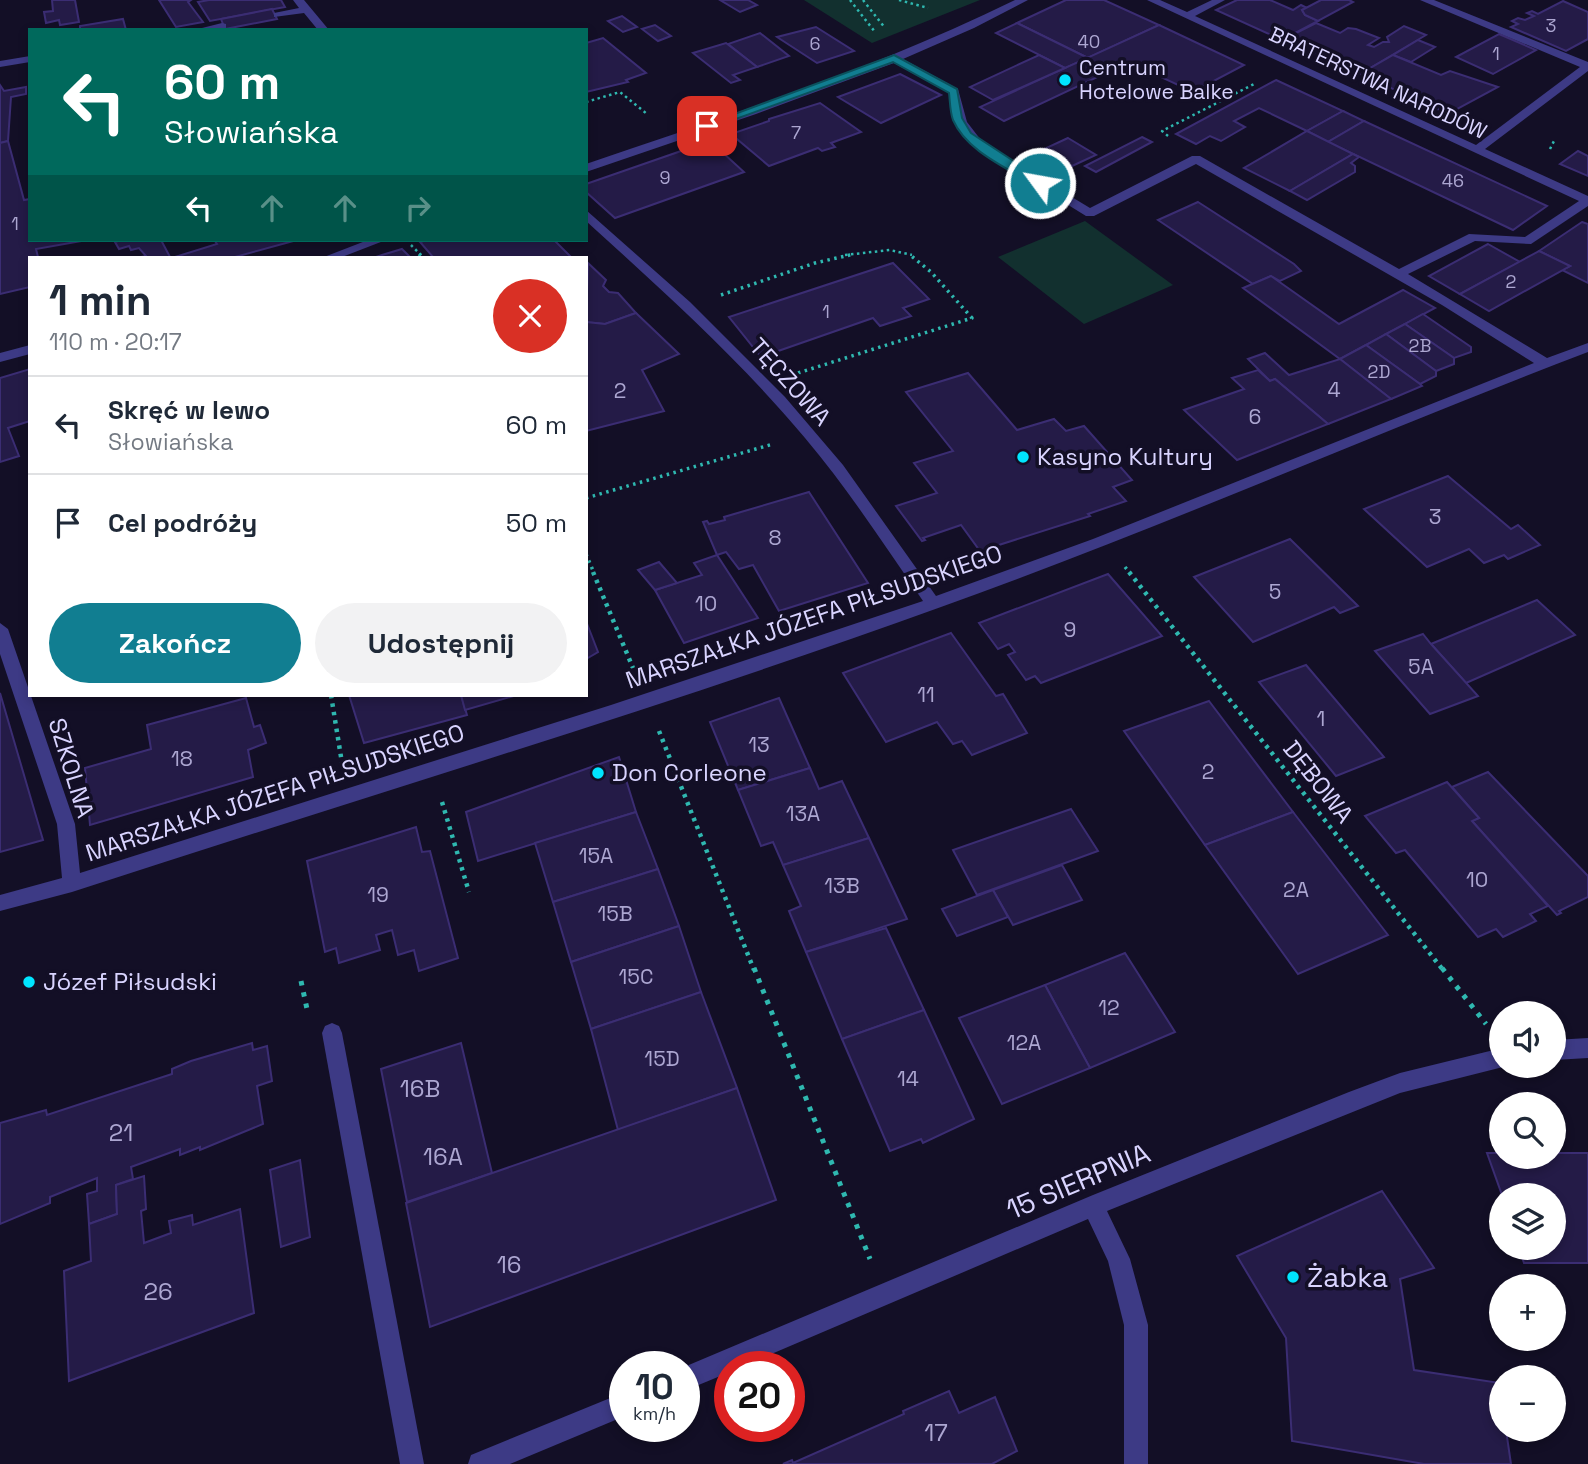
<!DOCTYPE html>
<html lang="pl">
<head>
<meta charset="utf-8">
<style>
	:root { --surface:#fff; --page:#f2f2f3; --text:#1f2937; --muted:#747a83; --line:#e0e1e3; --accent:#117e91 }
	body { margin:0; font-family:"Space Grotesk",sans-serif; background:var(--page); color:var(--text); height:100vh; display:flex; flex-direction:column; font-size:26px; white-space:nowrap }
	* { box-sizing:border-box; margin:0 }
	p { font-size:23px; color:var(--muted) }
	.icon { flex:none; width:38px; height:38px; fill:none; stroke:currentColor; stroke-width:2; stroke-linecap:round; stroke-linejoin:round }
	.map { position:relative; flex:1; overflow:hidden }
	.drawer { position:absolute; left:28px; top:256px; width:560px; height:441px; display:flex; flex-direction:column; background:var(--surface); border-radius:0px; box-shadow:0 4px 10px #0003 }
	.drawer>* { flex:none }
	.hud { position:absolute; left:28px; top:28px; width:560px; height:214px; border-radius:0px; box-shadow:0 4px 10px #0003; background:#00695c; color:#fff; overflow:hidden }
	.buttons { position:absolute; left:1489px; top:1001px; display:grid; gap:14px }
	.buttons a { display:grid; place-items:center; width:77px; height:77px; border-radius:50%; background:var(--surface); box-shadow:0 4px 10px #0003; font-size:35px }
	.speed { position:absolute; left:609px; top:1351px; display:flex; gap:14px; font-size:35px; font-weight:700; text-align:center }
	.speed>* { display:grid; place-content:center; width:91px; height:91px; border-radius:50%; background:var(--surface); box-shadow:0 4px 10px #0003; line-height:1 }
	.speed small { font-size:18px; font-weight:400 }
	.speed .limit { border:10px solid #d22; background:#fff; color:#111 }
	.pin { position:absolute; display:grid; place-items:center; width:60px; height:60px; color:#fff; margin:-30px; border-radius:14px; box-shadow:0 4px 10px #0006 }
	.me { position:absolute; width:77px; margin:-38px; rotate:302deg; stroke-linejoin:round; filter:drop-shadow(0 0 5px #0008) }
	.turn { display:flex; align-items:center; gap:24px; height:147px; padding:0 21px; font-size:32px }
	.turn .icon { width:91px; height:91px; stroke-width:2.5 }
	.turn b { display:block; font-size:49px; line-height:60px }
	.lanes { display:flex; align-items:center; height:66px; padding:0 21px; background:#0003; justify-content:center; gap:35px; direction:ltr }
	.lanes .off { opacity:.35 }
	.round { display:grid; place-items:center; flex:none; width:74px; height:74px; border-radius:37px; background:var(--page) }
	.overview { display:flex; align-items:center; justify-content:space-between; height:119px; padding:0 21px }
	h1 { font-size:42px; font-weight:600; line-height:52px }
	.button { display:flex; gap:14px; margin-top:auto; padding:14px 21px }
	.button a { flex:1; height:80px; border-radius:42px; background:var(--accent); color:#fff; font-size:28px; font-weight:600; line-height:80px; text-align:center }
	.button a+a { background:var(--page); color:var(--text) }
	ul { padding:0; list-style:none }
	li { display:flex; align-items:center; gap:21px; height:98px; padding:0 21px; border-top:2px solid var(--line) }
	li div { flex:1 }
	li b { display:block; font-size:26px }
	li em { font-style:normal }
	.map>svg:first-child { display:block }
	.green { fill:#12302f }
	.building { fill:#241b47; stroke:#3b2d73; stroke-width:2 }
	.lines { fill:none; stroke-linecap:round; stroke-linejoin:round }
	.path-far3 { stroke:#2fb8b0; stroke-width:2.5; stroke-dasharray:2.5 3.5; stroke-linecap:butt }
	.path-far2 { stroke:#2fb8b0; stroke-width:3.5; stroke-dasharray:2.5 4.5; stroke-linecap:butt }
	.path-far1 { stroke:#2fb8b0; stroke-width:4.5; stroke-dasharray:3.5 5; stroke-linecap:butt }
	.path { stroke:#2fb8b0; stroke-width:5; stroke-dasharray:4.5 7; stroke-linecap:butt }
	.minor { fill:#3d3a85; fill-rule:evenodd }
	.route { fill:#117e91; stroke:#0b525e; stroke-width:2 }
	.poi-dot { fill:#00e5ff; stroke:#130f26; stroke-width:2.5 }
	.labels { text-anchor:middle; stroke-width:7; stroke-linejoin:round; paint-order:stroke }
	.far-number-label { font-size:18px; fill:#aca6d1 }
	.far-poi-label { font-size:21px; fill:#d9d4ff; stroke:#130f26; text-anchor:start }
	.far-street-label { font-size:21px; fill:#d9d4ff; stroke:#130f26 }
	.number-label { font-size:21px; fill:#aca6d1 }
	.street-label { font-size:24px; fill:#d9d4ff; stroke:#130f26 }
	.poi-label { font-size:24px; fill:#d9d4ff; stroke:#130f26; text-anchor:start }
	.near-number-label { font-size:24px; fill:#aca6d1 }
	.near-street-label { font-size:28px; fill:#d9d4ff; stroke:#130f26 }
	.near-poi-label { font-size:28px; fill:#d9d4ff; stroke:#130f26; text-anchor:start }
</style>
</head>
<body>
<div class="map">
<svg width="1588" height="1464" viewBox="0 0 1588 1464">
	<rect width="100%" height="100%" fill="#130f26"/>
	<!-- green -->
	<g class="green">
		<polygon points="804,0 980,0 872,43"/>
		<polygon points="1085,221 1173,285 1084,324 998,257"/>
	</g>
	<!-- building -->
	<g class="building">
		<polygon points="52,0 75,0 79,22 60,25 59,20 46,23 44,12 53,11"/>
		<polygon points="159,0 191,0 188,2 203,22 176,27"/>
		<polygon points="209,0 281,0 285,7 210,21 198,2"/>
		<polygon points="720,0 748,0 757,5 740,12"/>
		<polygon points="1066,0 1104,0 1159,25 1088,58 1017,23"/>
		<polygon points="1237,0 1270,0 1293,10 1301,5 1307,8 1302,10 1305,15 1318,21 1282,40 1216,10"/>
		<polygon points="1321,0 1349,0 1353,2 1318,21 1305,15 1302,10"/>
		<polygon points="1563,1 1588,12 1588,39 1566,51 1511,27 1518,24 1512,21 1518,18 1525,20 1534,16 1527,13 1532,11 1538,14"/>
		<polygon points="272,9 277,19 225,29 221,19"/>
		<polygon points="622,16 637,27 623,32 608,21"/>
		<polygon points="123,19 126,30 80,30 80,26"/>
		<polygon points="1017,23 1088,58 1065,68 996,33"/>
		<polygon points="1316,23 1340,33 1348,28 1356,29 1379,38 1368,45 1374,47 1383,42 1389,42 1387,37 1404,26 1426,35 1360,74 1282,40"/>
		<polygon points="655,25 671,36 658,41 642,29"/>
		<polygon points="1159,25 1244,65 1193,92 1129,62 1004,121 980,107"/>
		<polygon points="816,27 854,51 817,63 777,37"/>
		<polygon points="760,33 789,56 757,67 728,44"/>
		<polygon points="1499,34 1536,50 1493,74 1456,57"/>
		<polygon points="603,38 646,73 626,80 628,82 586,92 586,43"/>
		<polygon points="1418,40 1435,47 1411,62 1393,55"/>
		<polygon points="726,43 757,67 733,75 740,80 731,83 693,53"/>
		<polygon points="1039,55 1065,68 993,100 970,87"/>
		<polygon points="1393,55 1441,75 1450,71 1498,87 1448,114 1360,74"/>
		<polygon points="900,74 941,95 881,123 838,97"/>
		<polygon points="1276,80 1343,111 1307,131 1259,108 1234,121 1245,127 1221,141 1210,136 1196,144 1176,134"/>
		<polygon points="0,85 4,91 26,87 26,94 11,97 8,141 0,143"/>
		<polygon points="820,103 861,132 831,143 835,147 822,151 818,148 769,166 731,134 769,121 769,119"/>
		<polygon points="1343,111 1364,121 1328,142 1307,131"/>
		<polygon points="1364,121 1547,206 1513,230 1328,142"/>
		<polygon points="1307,131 1353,154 1290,191 1244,168"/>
		<polygon points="1142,137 1152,142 1096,172 1085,166"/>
		<polygon points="1068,138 1096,155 1072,166 1044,149"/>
		<polygon points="8,141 24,200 30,199 30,240 87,240 36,249 38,257 30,257 30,287 0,294 0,143"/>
		<polygon points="710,141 744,172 615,218 586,192 586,184"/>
		<polygon points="1578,151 1588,156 1588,176 1560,164"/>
		<polygon points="1353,154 1359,157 1351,163 1355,166 1355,172 1307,200 1290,191"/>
		<polygon points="1198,202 1294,264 1301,271 1280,281 1271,276 1253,284 1158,220"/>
		<polygon points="1582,222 1588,224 1588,283 1562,270 1570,266 1539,251"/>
		<polygon points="121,240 161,240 170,257 141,257 146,256 139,248 131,250 129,246 119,249 115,242"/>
		<polygon points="218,240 297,240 235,257 175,257 217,244 215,241"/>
		<polygon points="427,240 554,240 571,257 433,257 420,242"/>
		<polygon points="1488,244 1520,262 1460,294 1429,276"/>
		<polygon points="402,249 410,257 376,257 382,255"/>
		<polygon points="1539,251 1570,266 1489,311 1460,294"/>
		<polygon points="588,263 606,280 603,286 609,292 618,293 636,313 605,324 586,322"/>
		<polygon points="893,263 929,299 903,308 911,316 880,326 873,318 761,357 729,317"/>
		<polygon points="1271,276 1339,324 1403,290 1435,308 1340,359 1243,288"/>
		<polygon points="636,313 679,354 642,370 664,411 586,431 586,322 605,324"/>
		<polygon points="1423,314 1471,347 1471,352 1454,358 1405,324"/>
		<polygon points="1405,324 1454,358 1454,364 1436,371 1386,334"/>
		<polygon points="1386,334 1436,371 1436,376 1420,384 1366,345"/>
		<polygon points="1366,345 1420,384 1422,386 1391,399 1340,359"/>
		<polygon points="1265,353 1289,375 1340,359 1391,399 1328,424 1275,379 1270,381 1248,359"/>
		<polygon points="30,369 30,421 8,428 19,456 0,462 0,378"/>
		<polygon points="1258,370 1270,381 1275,379 1328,424 1237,460 1184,410 1244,389 1232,378"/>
		<polygon points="968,373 1017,430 1054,419 1066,431 1084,426 1132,480 1113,487 1126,501 1088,514 1090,516 980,551 961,525 923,538 925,540 922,541 896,506 937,493 914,463 953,451 906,392"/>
		<polygon points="1448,476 1511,529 1518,525 1540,545 1508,559 1504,555 1484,563 1469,549 1427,567 1364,509"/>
		<polygon points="809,492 868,583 779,611 753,565 739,569 726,552 717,555 703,522 707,521 709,524 725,520 724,517"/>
		<polygon points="1290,539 1358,606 1340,613 1334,607 1253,642 1194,577"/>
		<polygon points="717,555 758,618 684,643 655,590 702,575 694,563"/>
		<polygon points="659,562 677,583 655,590 638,570"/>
		<polygon points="1108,574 1162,636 1041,683 1035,676 1026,680 1008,655 1015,652 1009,644 998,649 979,623"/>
		<polygon points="1537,600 1575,635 1466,683 1431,644"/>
		<polygon points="586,621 598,652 586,659"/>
		<polygon points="951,633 996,696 1003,694 1027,733 972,755 962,741 953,744 937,722 886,742 843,673"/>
		<polygon points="1423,634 1431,644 1478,696 1430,714 1375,651"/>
		<polygon points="1306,665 1384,757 1336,776 1259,682"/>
		<polygon points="0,693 43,840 0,852"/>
		<polygon points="349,695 461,695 467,715 364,743"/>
		<polygon points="461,695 517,695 465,710"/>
		<polygon points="246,698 254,727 260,725 266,743 248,750 253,777 90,825 85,768 151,749 147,725"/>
		<polygon points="779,698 810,768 738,790 710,722"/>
		<polygon points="1209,701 1293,812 1205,845 1124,731"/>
		<polygon points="619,757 636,812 478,861 466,812"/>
		<polygon points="810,768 819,789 842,781 869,838 783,865 773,842 761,846 738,790"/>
		<polygon points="1488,772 1588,876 1588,897 1559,911 1561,913 1557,915 1472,821 1479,818 1452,787"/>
		<polygon points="1447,782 1479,818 1472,821 1548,906 1530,914 1536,921 1503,937 1496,929 1478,937 1405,850 1396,853 1365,816"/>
		<polygon points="1071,809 1098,851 977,895 953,850"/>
		<polygon points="636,812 658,869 553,902 535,843"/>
		<polygon points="1293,812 1388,935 1298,974 1205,845"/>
		<polygon points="416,827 422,852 430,851 458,958 419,971 414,950 398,955 392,930 376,935 380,950 339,963 336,948 325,952 307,861"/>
		<polygon points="869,838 907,919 806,952 789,911 801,906 783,865"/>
		<polygon points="1062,865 1082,900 1013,925 993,890"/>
		<polygon points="658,869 679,926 571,962 553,902"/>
		<polygon points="993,890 1008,917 957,936 942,909"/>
		<polygon points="679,926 701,992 591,1029 571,962"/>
		<polygon points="886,928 924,1010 842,1039 806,952"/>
		<polygon points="1125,953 1175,1032 1090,1068 1045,985"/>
		<polygon points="1045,985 1090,1068 1002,1104 959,1018"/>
		<polygon points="701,992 737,1088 618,1130 591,1029"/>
		<polygon points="924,1010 974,1119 923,1143 921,1139 890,1151 842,1039"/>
		<polygon points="252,1043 253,1050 267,1046 272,1081 257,1086 263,1124 200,1150 200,1147 180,1155 180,1149 131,1167 133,1179 116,1185 117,1214 89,1224 87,1194 97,1191 97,1178 50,1197 50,1203 0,1224 0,1123 46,1110 47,1115 172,1074 172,1069 191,1061"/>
		<polygon points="461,1043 492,1173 407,1202 381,1069"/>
		<polygon points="737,1088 776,1200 430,1327 406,1203"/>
		<polygon points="1487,1153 1502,1153 1502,1157 1554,1157 1554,1153 1588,1153 1588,1263 1524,1263 1519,1248 1554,1248 1554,1195 1502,1195"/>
		<polygon points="300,1160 310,1237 281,1247 270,1170"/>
		<polygon points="144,1176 146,1209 141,1211 144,1243 171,1233 169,1221 192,1215 193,1225 240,1209 254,1313 69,1381 64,1271 91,1261 89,1224 117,1214 116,1185"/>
		<polygon points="1382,1191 1434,1268 1400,1279 1414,1370 1500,1383 1502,1430 1506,1430 1511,1464 1424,1464 1292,1441 1286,1338 1237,1256"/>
		<polygon points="949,1391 959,1413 995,1397 1017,1451 992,1464 783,1464 792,1460 793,1463 904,1414 903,1411"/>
	</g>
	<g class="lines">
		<!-- path-far3 -->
		<g class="path-far3">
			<polyline points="850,0 875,32"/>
			<polyline points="863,0 885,28"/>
			<polyline points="899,0 928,8"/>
			<polyline points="586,102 620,92 647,114"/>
			<polyline points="1168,136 1162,131 1256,83"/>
			<polyline points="1550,149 1555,139"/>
			<polyline points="411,245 421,255"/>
			<polyline points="845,255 890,250 912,255"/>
		</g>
		<!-- path-far2 -->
		<g class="path-far2">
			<polyline points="419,254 422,257"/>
			<polyline points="721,295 815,263 854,254"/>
			<polyline points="798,373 972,318 931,272 909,254"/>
			<polyline points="586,498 773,444"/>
			<polyline points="586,554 594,573"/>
			<polyline points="1125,567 1130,573"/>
		</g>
		<!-- path-far1 -->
		<g class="path-far1">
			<polyline points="593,572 633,668"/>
			<polyline points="1129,572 1443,970"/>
			<polyline points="331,695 342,763"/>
			<polyline points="659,731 754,970"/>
			<polyline points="442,802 469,892"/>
		</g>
		<!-- path -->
		<g class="path">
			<polyline points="754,968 870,1259"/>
			<polyline points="1442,968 1486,1024"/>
			<polyline points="301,981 307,1009"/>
		</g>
		<!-- minor -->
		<g class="minor">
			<polygon points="293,0 304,0 329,30 318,30 304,13 274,17 274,13 299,8"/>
			<path d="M 1015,0 L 1028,0 L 974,28 L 903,59 L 958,89 L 967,122 L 984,144 L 1090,208 L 1192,156 L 1200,156 L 1399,269 L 1469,234 L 1525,237 L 1579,201 L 1147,0 L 1160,0 L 1187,12 L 1212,0 L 1225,0 L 1195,16 L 1476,145 L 1580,67 L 1420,0 L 1434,0 L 1588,62 L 1588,71 L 1485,149 L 1588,196 L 1588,206 L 1531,244 L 1475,241 L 1408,274 L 1547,358 L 1588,343 L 1588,352 C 1371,435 1159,529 941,607 C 654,711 362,797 72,892 L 0,911 L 0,895 L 62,878 L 57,824 L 0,654 L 0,623 L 8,629 L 75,824 L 80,873 L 611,705 L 923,601 C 885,546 848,489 805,438 C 739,359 662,290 586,221 L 586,210 L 690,302 L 785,397 L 843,465 L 936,596 L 1093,539 L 1534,363 L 1442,305 L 1196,164 L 1094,216 L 1086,216 L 976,148 L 955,122 L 949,93 L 894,63 L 756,114 L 586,172 L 586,164 C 732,114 877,68 1015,0 Z"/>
			<polygon points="222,23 226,24 226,28 194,30"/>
			<polygon points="30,56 30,62 0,67 0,61"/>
			<polygon points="368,240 386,240 342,257 324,257"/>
			<polygon points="30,345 30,354 0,362 0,353"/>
			<polygon points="332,1023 339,1026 342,1033 424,1464 400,1464 322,1033 325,1026"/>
			<polygon points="1588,1038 1588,1058 1554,1060 1554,1040"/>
			<polygon points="1502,1048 1502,1066 1507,1066 1400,1093 1107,1211 1130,1259 1148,1325 1148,1464 1124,1464 1124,1325 1108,1261 1088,1219 741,1367 730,1367 730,1372 684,1391 684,1367 1093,1195 1349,1092 1400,1073"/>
			<polygon points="625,1392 625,1416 510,1464 468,1464 471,1455"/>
		</g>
	</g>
	<!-- route -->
	<path class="route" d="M 894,55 L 957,89 L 962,118 L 971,133 L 1044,181 L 1044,186 L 1036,186 C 1008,168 967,152 953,120 C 950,112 950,101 949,93 L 893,62 L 711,128 L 702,126 Z"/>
	<!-- markers -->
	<g class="poi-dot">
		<circle cx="1065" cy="80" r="7"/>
		<circle cx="1023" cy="457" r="7"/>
		<circle cx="598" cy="773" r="7"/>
		<circle cx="29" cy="982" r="7"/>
		<circle cx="1293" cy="1277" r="7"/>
	</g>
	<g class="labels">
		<!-- far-number labels -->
		<g class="far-number-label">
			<text x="1551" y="32">3</text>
			<text x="1089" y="48">40</text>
			<text x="815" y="50">6</text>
			<text x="1496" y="60">1</text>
			<text x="796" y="139">7</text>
			<text x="665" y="184">9</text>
			<text x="1453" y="187">46</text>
			<text x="15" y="230">1</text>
			<text x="1511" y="288">2</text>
			<text x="826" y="318">1</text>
			<text x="1420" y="352">2B</text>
			<text x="1379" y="378">2D</text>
		</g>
		<!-- far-poi labels -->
		<g class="far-poi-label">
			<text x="1079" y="75">Centrum<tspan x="1079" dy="24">Hotelowe Balke</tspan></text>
		</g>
		<!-- far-street labels -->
		<g class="far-street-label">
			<text transform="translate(1378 83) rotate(25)" y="7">BRATERSTWA NARODÓW</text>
		</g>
		<!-- number labels -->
		<g class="number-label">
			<text x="1334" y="397">4</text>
			<text x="620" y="398">2</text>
			<text x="1255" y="424">6</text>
			<text x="1435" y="524">3</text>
			<text x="775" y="545">8</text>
			<text x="1275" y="599">5</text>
			<text x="706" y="611">10</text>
			<text x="1070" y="637">9</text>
			<text x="1421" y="674">5A</text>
			<text x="926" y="702">11</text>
			<text x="1321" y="726">1</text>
			<text x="759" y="752">13</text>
			<text x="182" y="766">18</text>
			<text x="1208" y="779">2</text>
			<text x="803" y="821">13A</text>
			<text x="596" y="863">15A</text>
			<text x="1477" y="887">10</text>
			<text x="842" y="893">13B</text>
			<text x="1296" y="897">2A</text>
			<text x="378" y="902">19</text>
			<text x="615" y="921">15B</text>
			<text x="636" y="984">15C</text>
			<text x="1109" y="1015">12</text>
			<text x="1024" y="1050">12A</text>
			<text x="662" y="1066">15D</text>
			<text x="908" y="1086">14</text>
		</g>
		<!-- street labels -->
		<g class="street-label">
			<text transform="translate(790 382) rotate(48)" y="8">TĘCZOWA</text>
			<text transform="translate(814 617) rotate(-19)" y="8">MARSZAŁKA JÓZEFA PIŁSUDSKIEGO</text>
			<text transform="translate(71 768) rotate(73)" y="8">SZKOLNA</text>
			<text transform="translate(1318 782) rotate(52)" y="8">DĘBOWA</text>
			<text transform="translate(275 793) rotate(-18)" y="8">MARSZAŁKA JÓZEFA PIŁSUDSKIEGO</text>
		</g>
		<!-- poi labels -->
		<g class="poi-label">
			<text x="1037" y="465">Kasyno Kultury</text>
			<text x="612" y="781">Don Corleone</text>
			<text x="43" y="990">Józef Piłsudski</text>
		</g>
		<!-- near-number labels -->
		<g class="near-number-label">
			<text x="420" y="1097">16B</text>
			<text x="121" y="1141">21</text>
			<text x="443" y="1165">16A</text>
			<text x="509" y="1273">16</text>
			<text x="158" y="1300">26</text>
			<text x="936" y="1441">17</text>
		</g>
		<!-- near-street labels -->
		<g class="near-street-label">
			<text transform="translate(1078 1181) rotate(-23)" y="10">15 SIERPNIA</text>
		</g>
		<!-- near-poi labels -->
		<g class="near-poi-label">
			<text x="1307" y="1287">Żabka</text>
		</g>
	</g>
</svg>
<div class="buttons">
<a><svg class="icon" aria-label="sound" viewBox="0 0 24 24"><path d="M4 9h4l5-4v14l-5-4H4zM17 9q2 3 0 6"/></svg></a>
<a><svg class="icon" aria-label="search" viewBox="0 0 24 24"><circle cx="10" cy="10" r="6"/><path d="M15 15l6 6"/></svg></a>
<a><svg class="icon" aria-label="layers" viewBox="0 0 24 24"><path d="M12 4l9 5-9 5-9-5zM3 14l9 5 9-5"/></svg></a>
<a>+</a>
<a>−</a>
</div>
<div class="speed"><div>10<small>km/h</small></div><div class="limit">20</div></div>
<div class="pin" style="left:707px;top:126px;background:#d93025"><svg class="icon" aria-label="arrive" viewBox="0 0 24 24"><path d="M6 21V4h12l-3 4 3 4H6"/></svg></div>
<svg class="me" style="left:1040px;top:183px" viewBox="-20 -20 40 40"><circle r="17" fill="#117e91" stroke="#fff" stroke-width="3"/><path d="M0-11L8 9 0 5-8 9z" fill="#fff"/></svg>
<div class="hud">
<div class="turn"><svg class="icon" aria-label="left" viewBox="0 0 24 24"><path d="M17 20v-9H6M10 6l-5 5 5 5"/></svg><div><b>60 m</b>Słowiańska</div></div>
<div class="lanes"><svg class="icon" aria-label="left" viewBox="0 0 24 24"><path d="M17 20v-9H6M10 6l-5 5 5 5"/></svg><svg class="icon off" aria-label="ahead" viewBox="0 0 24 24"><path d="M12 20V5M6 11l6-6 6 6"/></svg><svg class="icon off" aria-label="ahead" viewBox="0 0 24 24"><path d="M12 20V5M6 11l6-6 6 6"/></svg><svg class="icon off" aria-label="right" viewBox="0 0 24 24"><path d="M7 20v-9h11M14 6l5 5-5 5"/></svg></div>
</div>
<section class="drawer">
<div class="overview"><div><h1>1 min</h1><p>110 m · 20:17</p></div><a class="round" style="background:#d93025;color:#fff"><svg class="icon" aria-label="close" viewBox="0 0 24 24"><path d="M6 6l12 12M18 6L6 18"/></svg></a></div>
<ul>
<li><svg class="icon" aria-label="left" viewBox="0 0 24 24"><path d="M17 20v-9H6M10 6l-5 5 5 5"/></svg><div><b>Skręć w lewo</b><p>Słowiańska</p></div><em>60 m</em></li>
<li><svg class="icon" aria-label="arrive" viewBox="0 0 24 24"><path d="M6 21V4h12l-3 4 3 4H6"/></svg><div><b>Cel podróży</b></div><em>50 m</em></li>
</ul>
<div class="button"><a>Zakończ</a><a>Udostępnij</a></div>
</section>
</div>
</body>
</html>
